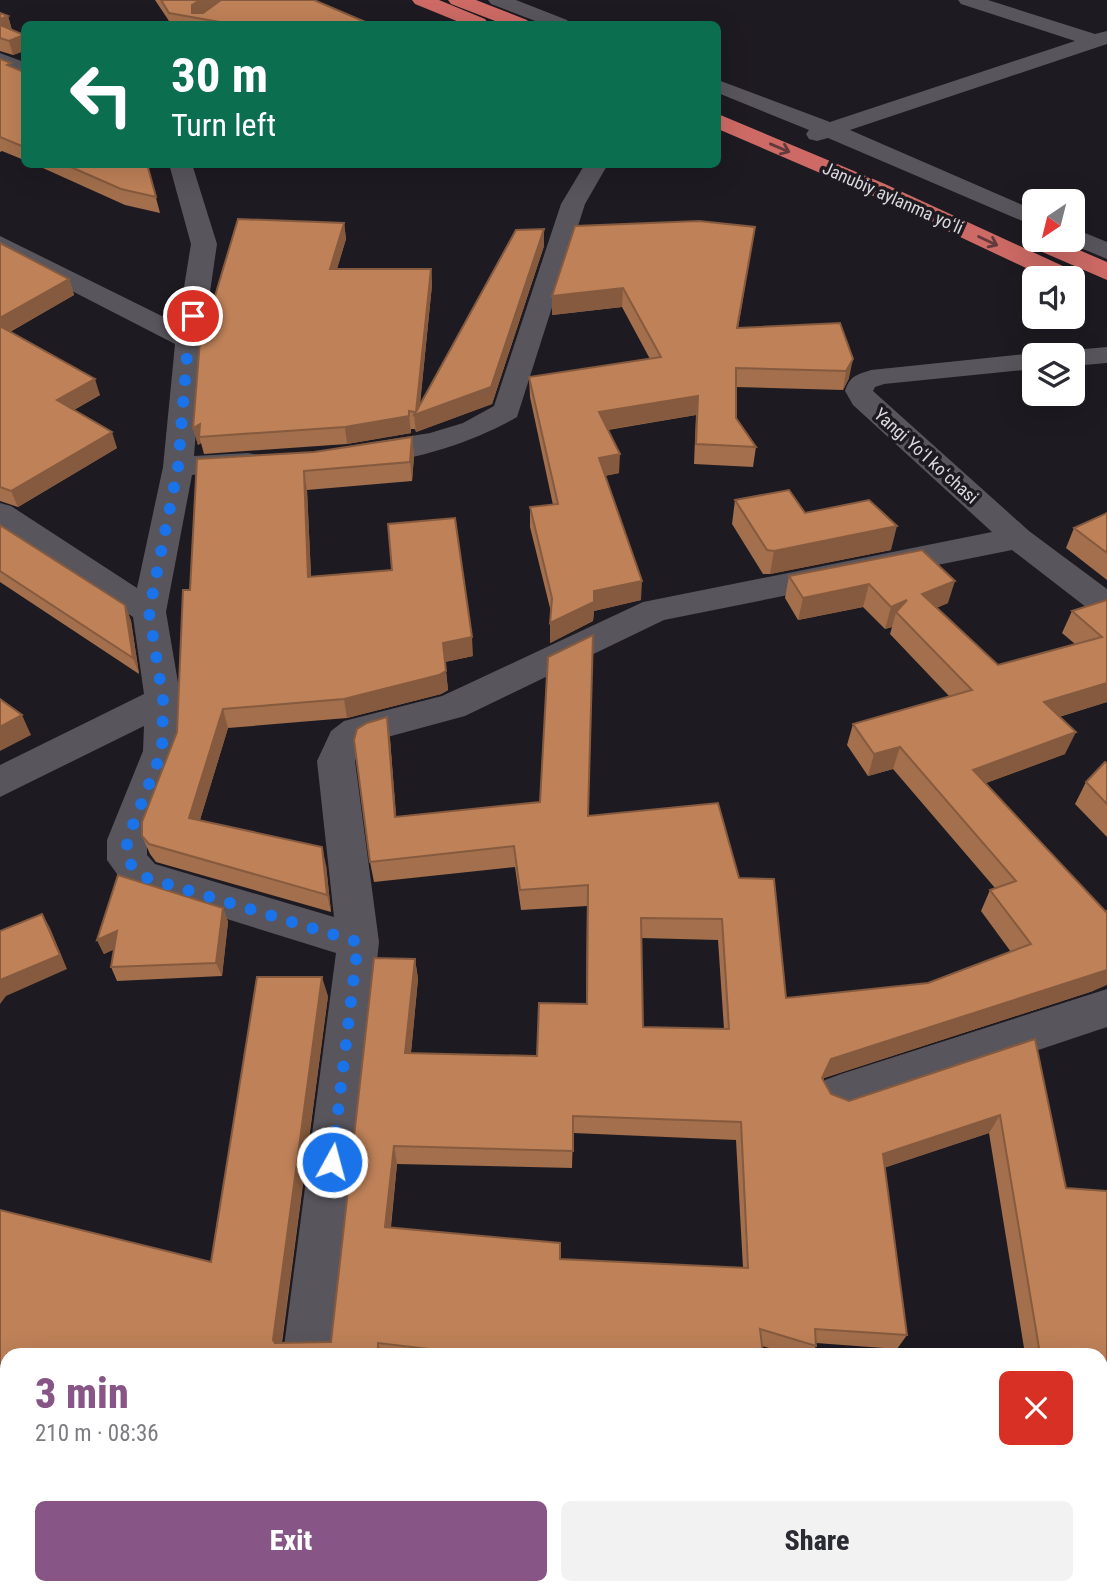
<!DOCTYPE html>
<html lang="en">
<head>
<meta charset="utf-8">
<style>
	:root { --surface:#fff; --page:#f2f2f3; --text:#2b2b33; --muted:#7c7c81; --accent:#875586 }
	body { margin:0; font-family:"Roboto Condensed",sans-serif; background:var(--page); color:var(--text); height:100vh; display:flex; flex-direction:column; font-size:26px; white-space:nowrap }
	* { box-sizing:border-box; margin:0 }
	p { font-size:23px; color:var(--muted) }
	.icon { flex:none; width:38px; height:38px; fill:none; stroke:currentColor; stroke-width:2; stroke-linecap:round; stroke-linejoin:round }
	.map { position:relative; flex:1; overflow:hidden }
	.details { position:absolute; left:0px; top:1348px; width:1108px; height:247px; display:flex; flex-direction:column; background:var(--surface); border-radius:21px 21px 0 0; box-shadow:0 7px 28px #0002 }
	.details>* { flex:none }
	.top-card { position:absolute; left:21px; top:21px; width:700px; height:147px; border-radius:10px; box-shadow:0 7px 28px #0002; background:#0b6e4f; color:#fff; overflow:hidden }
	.needle { width:46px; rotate:215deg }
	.fabs { position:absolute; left:1022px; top:189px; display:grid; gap:14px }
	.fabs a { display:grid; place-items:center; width:63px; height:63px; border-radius:10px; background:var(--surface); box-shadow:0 7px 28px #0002; font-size:35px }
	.pin { position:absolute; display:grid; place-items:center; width:60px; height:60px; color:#fff; margin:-30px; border:4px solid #fff; border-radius:50%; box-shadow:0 2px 7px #0007 }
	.me { position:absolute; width:77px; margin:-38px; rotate:7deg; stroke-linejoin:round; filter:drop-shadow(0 0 5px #0008) }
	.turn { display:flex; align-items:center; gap:24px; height:147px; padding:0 35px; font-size:32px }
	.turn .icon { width:91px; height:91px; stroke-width:2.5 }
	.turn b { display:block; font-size:49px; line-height:60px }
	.round { display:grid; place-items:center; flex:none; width:74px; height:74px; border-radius:10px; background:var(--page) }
	.summary { display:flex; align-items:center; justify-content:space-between; height:119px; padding:0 35px }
	h1 { font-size:42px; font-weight:800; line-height:52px; color:var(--accent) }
	.primary-button { display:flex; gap:14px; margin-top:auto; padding:14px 35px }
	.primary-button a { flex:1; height:80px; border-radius:10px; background:var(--accent); color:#fff; font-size:28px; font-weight:800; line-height:80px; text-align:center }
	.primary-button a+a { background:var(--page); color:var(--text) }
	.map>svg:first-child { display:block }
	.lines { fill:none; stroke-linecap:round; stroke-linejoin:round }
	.street { fill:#58555c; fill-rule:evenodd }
	.highway { fill:#cd6a65; fill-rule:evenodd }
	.wall { fill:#a36f4c; fill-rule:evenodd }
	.shaded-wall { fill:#855a3e }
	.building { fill:#be8158; stroke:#855a3e; stroke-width:2; fill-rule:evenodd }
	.oneway { stroke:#633a3c }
	.route { stroke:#1a73e8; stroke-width:12; stroke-dasharray:0 21.6 }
	.labels { text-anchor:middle; stroke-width:7; stroke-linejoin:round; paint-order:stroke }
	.far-street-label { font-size:18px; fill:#d9d7db; stroke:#1d1a21 }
</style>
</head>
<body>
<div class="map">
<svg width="1107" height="1594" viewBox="0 0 1107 1594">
	<rect width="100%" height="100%" fill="#1d1a21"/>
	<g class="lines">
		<!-- street -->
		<g class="street">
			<polygon points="488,0 516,0 567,20 570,24 543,24 491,4"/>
			<polygon points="958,0 988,0 1095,34 1107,31 1107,44 850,130 1034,210 1034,226 828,138 817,141 809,139 806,134 809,130 718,93 718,80 830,122 1075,41 961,4"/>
			<polygon points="0,53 24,62 24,75 0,66"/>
			<path d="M 169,164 L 192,164 L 217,244 L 203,340 L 194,456 L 248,453 L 259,455 L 263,462 L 259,469 L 192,475 L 166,612 L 181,700 L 181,751 L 147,840 L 147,855 L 155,864 L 334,917 L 317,761 L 331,731 L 344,721 L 442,696 L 643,602 L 992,532 L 853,405 L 845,391 C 850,376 856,375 871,370 L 1034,353 L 1044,355 L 1034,355 L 1034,369 L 884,384 L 875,387 L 873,391 L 1029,531 L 1107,589 L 1107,618 L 1095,614 L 1012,550 L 664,620 L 465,716 L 369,742 L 359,749 L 355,761 L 379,942 L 335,1354 L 283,1354 L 336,953 L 127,888 L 107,860 L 107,840 L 143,751 L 144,726 L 0,797 L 0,765 L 144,694 L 133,617 L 0,528 L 0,503 L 11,506 L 137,588 L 163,467 L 175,344 L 0,254 L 0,236 L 178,324 L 191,244 Z"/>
			<path d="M 585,164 L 608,164 L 585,204 L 517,417 C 479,440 393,471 349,460 L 345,453 L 349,446 L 430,433 L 463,423 L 494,406 L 561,204 Z"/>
			<polygon points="1073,228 1107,242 1107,259 1064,241 1073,240"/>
			<polygon points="1107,347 1107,363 1073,366 1073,355 1061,355 1073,350"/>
			<polygon points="1107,989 1107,1027 841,1116 825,1110 818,1095 825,1080 841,1074"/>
			<polygon points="1107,1535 1107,1594 1079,1594 1076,1587 1101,1587 1101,1537"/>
			<polygon points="253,1587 311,1587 310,1594 252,1594"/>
		</g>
		<!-- highway -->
		<g class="highway">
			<polygon points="412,0 439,0 485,19 488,23 464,24 415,4"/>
			<polygon points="448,0 476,0 527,20 530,24 503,24 451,4"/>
			<polygon points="718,114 885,184 1076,272 1080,278 1073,284 1073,278 1047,278 869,194 718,129"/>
			<polygon points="1033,238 1056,240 1107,262 1107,280 1033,248 1029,243"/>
		</g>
	</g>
	<!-- wall -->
	<g class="wall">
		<polygon points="155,0 314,0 370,24 171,24"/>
		<polygon points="0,13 8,16 12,30 24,35 24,51 13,55 0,51"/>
		<polygon points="0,59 12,67 24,72 24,160 2,151 0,152"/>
		<polygon points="34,164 147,164 160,213 125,205"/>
		<polygon points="344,223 346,239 337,269 431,269 432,285 420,404 544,246 492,404 416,432 415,429 411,429 411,433 347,444 204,454 201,443 198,445 193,428 210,313"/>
		<polygon points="0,243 69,279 74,295 10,332 100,395 74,410 117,448 18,507 0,501"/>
		<polygon points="752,245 738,328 840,323 849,378 843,390 736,387 736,418 756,447 753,467 694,464 696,415 608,430 619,473 605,476 641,600 594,611 593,621 550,643 551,612 530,527 530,507 553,505 530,397 529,377 650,359 622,307 552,315 552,296"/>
		<polygon points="412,437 414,456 412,481 307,490 311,576 473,656 445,662 448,690 441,694 347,718 228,728 200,820 326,865 331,912 156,862 150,854 142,836 177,732 190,590 314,452"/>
		<polygon points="735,500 805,513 891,550 770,574 763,574 732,524"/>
		<polygon points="1107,513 1107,580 1066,548 1074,528"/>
		<polygon points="0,525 125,605 131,621 139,674 0,582"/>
		<path d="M 922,550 L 948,603 L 936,608 L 998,665 L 1075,644 L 1062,633 L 1072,611 L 1107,600 L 1107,702 L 1059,717 L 1065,754 L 986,783 L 1093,991 L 824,1078 L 823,1080 L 831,1094 L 849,1101 L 1035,1039 L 1066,1188 L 1107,1191 L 1107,1526 L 1101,1525 L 1101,1354 L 1025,1354 L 989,1133 L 885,1167 L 907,1335 L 897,1349 L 816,1343 L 816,1346 L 812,1354 L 791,1354 L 762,1346 L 763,1354 L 7,1354 L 0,1210 L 211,1262 L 328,996 L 282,1343 L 331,1342 L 415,959 L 418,979 L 411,1053 L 537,1056 L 586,1004 L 587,906 L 521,910 L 515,867 L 374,882 L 370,862 L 387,717 L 390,739 L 396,817 L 588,816 L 739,878 L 786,998 L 928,983 L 1011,952 L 981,911 L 990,890 L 995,888 L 893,769 L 868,776 L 847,745 L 853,724 L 949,696 L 890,634 L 892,627 L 885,629 L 863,607 L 798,620 L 785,598 L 789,576 ZM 641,938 L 718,940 L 724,1029 L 643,1027 ZM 573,1133 L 736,1140 L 743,1268 L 560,1259 L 391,1227 L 397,1164 L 572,1168 Z"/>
		<polygon points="1107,763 1107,837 1075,804 1086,782"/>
		<polygon points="223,908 228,922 222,976 117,981 111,967 114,949 104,954 97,940"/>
		<polygon points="307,1587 385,1587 313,1593"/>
		<polygon points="847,1587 907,1587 908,1594 847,1594"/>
		<polygon points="1028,1587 1091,1587 1093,1594 1029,1594"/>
	</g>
	<!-- shaded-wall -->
	<g class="shaded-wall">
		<polygon points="200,0 222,0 195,18 192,13 192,5"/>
		<polygon points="8,16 12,31 0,35 0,19"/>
		<polygon points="24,35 24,51 13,55 9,41"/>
		<polygon points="344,223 346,239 332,285 330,269"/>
		<polygon points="544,229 544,246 492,404 416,432 414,415 416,414 431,269 432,285 419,413"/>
		<polygon points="69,279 74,295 0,337 0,318"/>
		<polygon points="623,288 622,307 552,315 552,296"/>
		<polygon points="853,359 849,378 843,390 846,371"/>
		<polygon points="95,379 100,395 63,416 57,400"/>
		<polygon points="698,396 696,415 598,431 599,412"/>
		<polygon points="409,416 411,433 347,444 345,427"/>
		<polygon points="200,424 199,437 201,443 198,445 193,428"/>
		<polygon points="112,432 117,448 18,507 11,491"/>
		<polygon points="412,437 414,456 412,481 410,462"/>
		<polygon points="620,454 619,473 598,477 599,458"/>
		<polygon points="304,471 307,490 312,596 308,577"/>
		<polygon points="897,526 891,550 770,574 774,551"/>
		<polygon points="642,581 641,600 594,611 593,621 550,643 550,623 594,591"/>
		<polygon points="955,581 948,603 915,617 922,594"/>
		<polygon points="869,584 863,607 798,620 803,598"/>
		<polygon points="907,600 896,612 892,627 885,629 891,607"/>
		<polygon points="125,605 131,621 139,674 133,658"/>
		<polygon points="472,637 473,656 445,662 443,643"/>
		<polygon points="446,671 448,690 441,694 347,718 344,699"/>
		<polygon points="1107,683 1107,702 1035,724 1044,702"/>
		<polygon points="223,709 228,728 195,836 189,818"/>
		<polygon points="22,715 31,735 0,751 0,727"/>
		<polygon points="387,717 390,739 398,838 395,817"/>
		<polygon points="1076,732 1065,754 964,791 973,770"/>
		<polygon points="900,747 893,769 868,776 874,754"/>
		<polygon points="322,847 326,865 331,912 327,895"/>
		<polygon points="223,908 228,922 222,976 216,963"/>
		<polygon points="42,914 50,928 67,969 6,996 0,1004 0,980"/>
		<polygon points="117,931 124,945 104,954 97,940"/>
		<polygon points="415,959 418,979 409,1072 405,1053"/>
		<polygon points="1107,970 1107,985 1093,991 824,1078 816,1096 822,1078 831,1059"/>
		<polygon points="322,977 328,996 280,1354 273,1340"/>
		<polygon points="1000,1115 989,1133 875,1171 883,1154"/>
		<polygon points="394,1146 397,1164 389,1242 385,1227"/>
		<polygon points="378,1343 382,1354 378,1354"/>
		<polygon points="38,1587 55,1587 54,1594 37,1594"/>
		<polygon points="232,1587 243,1587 242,1594 231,1594"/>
	</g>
	<!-- building -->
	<g class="building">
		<polygon points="161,0 200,0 192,5 192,13 203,13 221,0 314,0 370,24 231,24 169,13"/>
		<polygon points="0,13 8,16 0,19"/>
		<polygon points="0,25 24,35 9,41 0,38"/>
		<polygon points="0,59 11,63 7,65 24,72 24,147 0,137"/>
		<polygon points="64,164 147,164 156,197 121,189"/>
		<polygon points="238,219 344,223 330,269 431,269 416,412 516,230 544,229 491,387 414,415 415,412 409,411 409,416 345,427 199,437 200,424 193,428 201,328 206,313 210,313"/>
		<polygon points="699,221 755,227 737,328 840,323 853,359 846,371 736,368 736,418 756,447 696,444 698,396 599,412 620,454 599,458 642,581 594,591 594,602 550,623 552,598 530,507 558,504 529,377 661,357 623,288 552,296 575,226"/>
		<polygon points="0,243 69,279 0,318"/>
		<polygon points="0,326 95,379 57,400 112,432 11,491 0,487"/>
		<polygon points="412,437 410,462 304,471 308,577 392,570 388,524 455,518 472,637 443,643 446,671 439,675 344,699 223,709 189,818 322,847 327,895 149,844 142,836 142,822 177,732 183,590 190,590 197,459 314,452"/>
		<polygon points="789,490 805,513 869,500 897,526 774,551 767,550 735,500"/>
		<polygon points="1107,513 1107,553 1074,528"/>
		<polygon points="0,525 125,605 133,658 0,571"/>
		<path d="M 922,550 L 955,581 L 922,594 L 998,665 L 1102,637 L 1072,611 L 1107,600 L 1107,683 L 1044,702 L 1076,732 L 973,770 L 1106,912 L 1107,911 L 1107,970 L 831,1059 L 822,1078 L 831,1094 L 849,1101 L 1035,1039 L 1066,1188 L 1107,1191 L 1107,1515 L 1101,1514 L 1101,1354 L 1040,1354 L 1000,1115 L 883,1154 L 907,1335 L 815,1329 L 816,1346 L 760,1329 L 763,1354 L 473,1354 L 378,1343 L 378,1354 L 7,1354 L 7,1587 L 38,1587 L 37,1594 L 0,1594 L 0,1210 L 211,1262 L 257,977 L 322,977 L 273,1340 L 275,1343 L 331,1342 L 374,958 L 415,959 L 405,1053 L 537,1056 L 539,1003 L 587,1004 L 588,885 L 520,890 L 514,846 L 370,862 L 354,740 L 357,729 L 367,723 L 387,717 L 395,817 L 540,802 L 548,657 L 593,635 L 588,816 L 718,803 L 739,878 L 774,879 L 786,998 L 928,983 L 1031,944 L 990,890 L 1016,881 L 900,747 L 874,754 L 853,724 L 972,690 L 896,612 L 907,600 L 891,607 L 869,584 L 803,598 L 789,576 ZM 641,918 L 722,919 L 729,1029 L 643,1027 ZM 573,1116 L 741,1122 L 748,1268 L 560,1259 L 560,1243 L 385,1227 L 394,1146 L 573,1151 Z"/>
		<polygon points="0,699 22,715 0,727"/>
		<polygon points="1105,762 1107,763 1107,804 1086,782"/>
		<polygon points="118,875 223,908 216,963 111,967 117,931 97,940"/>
		<polygon points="42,914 60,955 0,980 0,931"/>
		<polygon points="151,1587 232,1587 231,1594 150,1594"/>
		<polygon points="587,1587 795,1587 796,1594 587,1594"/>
		<polygon points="857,1587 907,1587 908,1594 857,1594"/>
		<polygon points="1044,1587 1091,1587 1093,1594 1046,1594"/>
	</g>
	<!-- one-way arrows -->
	<defs><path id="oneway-shaft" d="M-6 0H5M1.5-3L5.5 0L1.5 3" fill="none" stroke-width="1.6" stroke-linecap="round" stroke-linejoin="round" transform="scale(1.75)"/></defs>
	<g class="oneway">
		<use href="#oneway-shaft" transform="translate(780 148) rotate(23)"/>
		<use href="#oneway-shaft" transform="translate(988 241) rotate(25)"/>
	</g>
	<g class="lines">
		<!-- route -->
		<polyline class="route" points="193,316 187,355 178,467 149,612 163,699 162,751 127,840 127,860 141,876 358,942 332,1162"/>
	</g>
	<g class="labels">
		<!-- far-street labels -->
		<g class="far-street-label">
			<text transform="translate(893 198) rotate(24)" y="6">Janubiy aylanma yoʻli</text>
			<text transform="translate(926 456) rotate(42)" y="6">Yangi Yoʻl koʻchasi</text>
		</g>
	</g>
</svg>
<div class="fabs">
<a><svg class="needle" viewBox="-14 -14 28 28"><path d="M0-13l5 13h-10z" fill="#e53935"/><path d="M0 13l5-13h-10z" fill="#7c7c81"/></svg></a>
<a><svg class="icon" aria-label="sound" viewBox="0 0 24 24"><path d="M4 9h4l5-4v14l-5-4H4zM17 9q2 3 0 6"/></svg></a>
<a><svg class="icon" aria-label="layers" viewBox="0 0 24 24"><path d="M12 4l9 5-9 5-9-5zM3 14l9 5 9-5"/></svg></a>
</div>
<div class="pin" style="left:193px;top:316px;background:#d93025"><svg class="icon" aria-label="arrive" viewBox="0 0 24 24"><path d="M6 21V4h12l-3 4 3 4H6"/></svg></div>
<svg class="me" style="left:332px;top:1162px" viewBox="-20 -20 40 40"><circle r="17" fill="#1a73e8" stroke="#fff" stroke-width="3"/><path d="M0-11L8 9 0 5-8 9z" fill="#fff"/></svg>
<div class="top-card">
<div class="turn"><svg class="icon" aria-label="left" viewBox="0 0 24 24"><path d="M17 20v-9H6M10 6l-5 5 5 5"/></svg><div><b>30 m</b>Turn left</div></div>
</div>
<section class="details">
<div class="summary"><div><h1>3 min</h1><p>210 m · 08:36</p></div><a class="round" style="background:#d93025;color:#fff"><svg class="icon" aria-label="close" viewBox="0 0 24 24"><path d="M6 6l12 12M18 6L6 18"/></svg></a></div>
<div class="primary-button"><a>Exit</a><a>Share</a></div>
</section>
</div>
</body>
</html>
